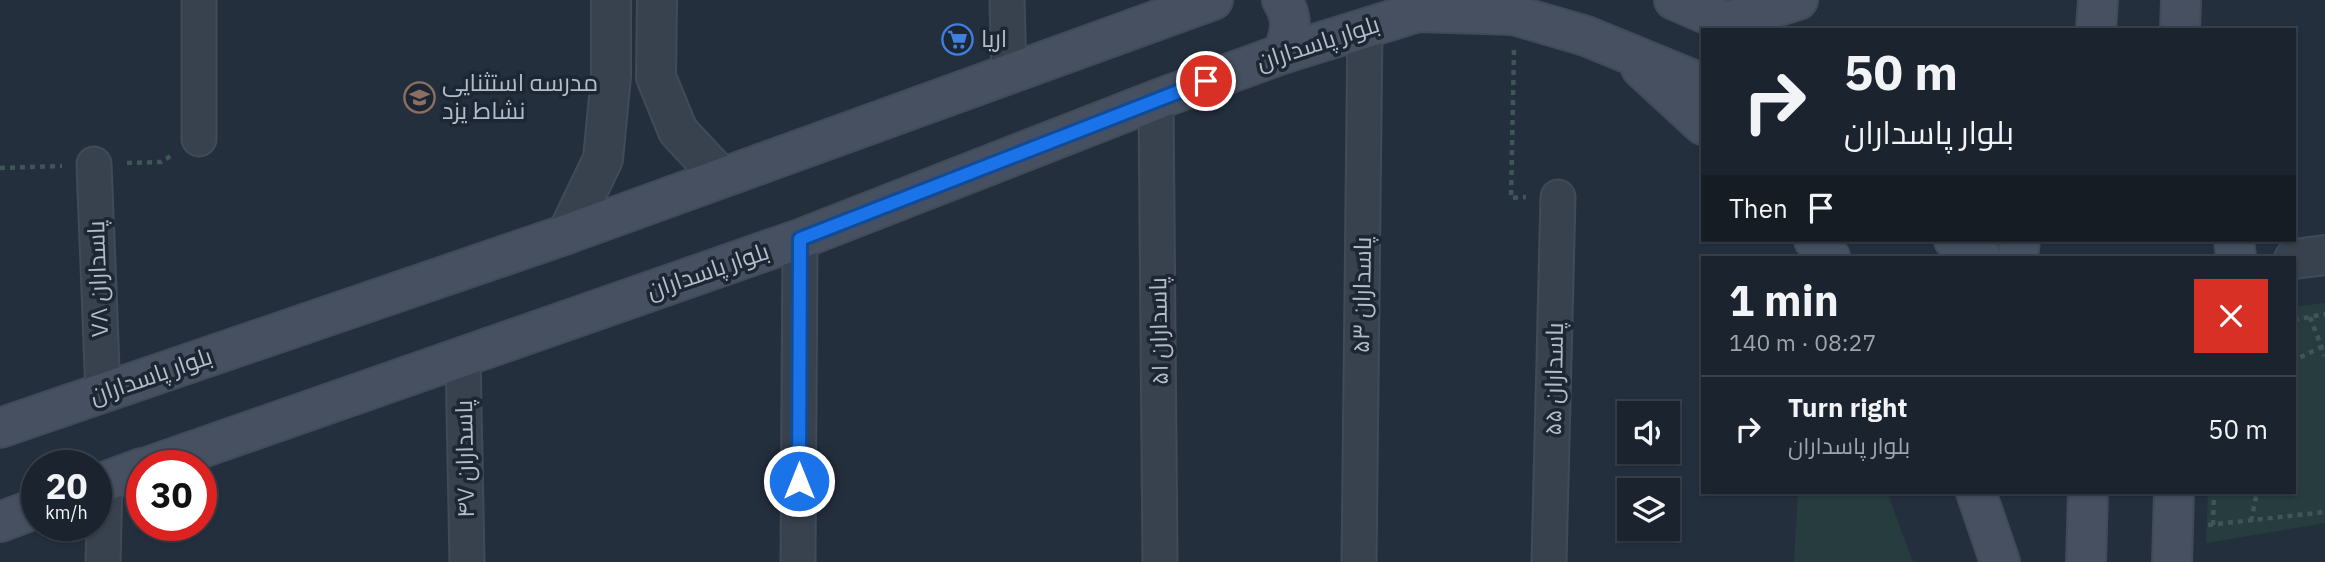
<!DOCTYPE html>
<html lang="en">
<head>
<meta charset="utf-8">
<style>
	:root { --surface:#1b232e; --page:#242b36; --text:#f1f3f6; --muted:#a0a4aa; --line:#39404a }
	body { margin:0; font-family:"IBM Plex Sans",Cairo,sans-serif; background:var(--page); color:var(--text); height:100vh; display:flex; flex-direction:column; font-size:26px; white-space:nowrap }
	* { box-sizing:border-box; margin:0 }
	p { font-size:23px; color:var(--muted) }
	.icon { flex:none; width:38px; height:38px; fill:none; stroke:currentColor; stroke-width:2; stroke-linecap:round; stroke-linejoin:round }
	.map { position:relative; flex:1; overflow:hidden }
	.sheet { position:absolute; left:1701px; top:256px; width:595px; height:238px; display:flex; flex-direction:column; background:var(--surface); border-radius:0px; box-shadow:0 2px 5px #0004,0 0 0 2px var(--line) }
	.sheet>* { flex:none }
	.banner { position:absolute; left:1701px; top:28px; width:595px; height:214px; border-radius:0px; box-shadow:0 2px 5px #0004,0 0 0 2px var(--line); background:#1b232e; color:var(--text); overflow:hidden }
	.tools { position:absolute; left:1617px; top:401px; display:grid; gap:14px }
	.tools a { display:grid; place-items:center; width:63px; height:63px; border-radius:0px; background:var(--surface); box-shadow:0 2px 5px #0004,0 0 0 2px var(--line); font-size:35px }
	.speed { position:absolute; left:21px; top:450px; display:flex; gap:14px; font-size:35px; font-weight:700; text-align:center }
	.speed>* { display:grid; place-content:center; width:91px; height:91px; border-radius:50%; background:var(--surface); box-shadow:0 2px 5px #0004,0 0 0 2px var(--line); line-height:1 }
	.speed small { font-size:18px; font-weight:400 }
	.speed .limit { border:10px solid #d22; background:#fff; color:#111 }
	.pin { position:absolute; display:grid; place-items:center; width:60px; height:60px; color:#fff; margin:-30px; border:4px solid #fff; border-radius:50%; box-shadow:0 2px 7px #0007 }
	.me { position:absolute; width:77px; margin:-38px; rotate:0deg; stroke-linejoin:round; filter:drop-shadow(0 0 5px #0008) }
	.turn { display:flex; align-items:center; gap:24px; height:147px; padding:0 28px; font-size:32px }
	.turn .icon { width:91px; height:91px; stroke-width:2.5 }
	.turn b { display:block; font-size:49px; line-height:60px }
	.then { display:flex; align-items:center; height:66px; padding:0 28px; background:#0003; gap:14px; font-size:26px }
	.round { display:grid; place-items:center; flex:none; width:74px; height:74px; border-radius:0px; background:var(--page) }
	.headline { display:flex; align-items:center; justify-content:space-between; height:119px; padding:0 28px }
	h1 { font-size:42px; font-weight:700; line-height:52px }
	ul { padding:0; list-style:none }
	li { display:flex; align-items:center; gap:21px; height:105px; padding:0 28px; border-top:2px solid var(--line) }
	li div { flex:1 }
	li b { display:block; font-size:26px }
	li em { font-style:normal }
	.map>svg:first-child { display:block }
	.green { fill:#263c3f }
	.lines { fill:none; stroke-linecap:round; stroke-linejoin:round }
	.minor-casing { stroke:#414a57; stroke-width:37 }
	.tertiary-casing { stroke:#414a57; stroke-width:42 }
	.secondary-casing { stroke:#414a57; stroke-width:42 }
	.path { stroke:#3f5557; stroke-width:4.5; stroke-dasharray:5 5; stroke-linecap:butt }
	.minor { stroke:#38414e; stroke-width:33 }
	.tertiary { stroke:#38414e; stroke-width:38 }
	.secondary { stroke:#465061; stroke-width:38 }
	.route-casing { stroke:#114b97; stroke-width:18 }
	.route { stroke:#1a73e8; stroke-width:12 }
	.labels { text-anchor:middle; stroke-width:7; stroke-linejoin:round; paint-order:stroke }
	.poi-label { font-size:24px; fill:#b4bcc9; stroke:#1d2633; text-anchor:start }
	.street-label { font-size:24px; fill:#b4bcc9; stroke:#1d2633 }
</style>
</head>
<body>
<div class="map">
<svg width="2325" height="562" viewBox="0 0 2325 562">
	<rect width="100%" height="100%" fill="#242f3e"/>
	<!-- green -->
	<g class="green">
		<polygon points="2325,303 2325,523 2206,543 2208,492 2294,492 2294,307"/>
		<polygon points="1798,492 1887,492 1913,562 1794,562"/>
	</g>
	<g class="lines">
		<defs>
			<g id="minor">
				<polyline points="199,0 199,139"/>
				<polyline points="1007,0 1009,73"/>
				<polyline points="1156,100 1160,562"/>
				<polyline points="94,164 103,393"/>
				<polyline points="463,357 467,562"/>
				<polyline points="103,562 105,481"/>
				<polyline points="798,562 800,239"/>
				<polyline points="1359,562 1365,27"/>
				<polyline points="1549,562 1558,197"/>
			</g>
			<g id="tertiary">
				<polyline points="657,0 656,77 678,131 721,177"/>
				<polyline points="567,234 603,159 611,76 611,0"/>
				<polyline points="2294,259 2325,255"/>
			</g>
			<g id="secondary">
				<polyline points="1674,0 1744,30"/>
				<polyline points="1727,22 1798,0"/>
				<polyline points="2096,30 2098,0"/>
				<polyline points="2180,30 2181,0"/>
				<path d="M 1282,54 C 1291,34 1294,19 1282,0"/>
				<polyline points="1641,68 1703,125"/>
				<polyline points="1814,240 1830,257"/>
				<polyline points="1954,240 1981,257"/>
				<polyline points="2234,240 2236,257"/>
				<polyline points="2018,257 2020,240"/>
				<polyline points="0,428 567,234 1213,0"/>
				<polyline points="150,466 800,239 1156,100 1282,54 1418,12 1514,15 1586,36 1703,84"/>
				<polyline points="96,485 142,468"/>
				<polyline points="1976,492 2000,562"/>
				<polyline points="0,522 37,508"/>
				<polyline points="2086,562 2088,492"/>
				<polyline points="2172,562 2174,492"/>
			</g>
		</defs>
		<!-- minor casing -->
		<use href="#minor" class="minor-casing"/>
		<!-- tertiary casing -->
		<use href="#tertiary" class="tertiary-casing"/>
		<!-- secondary casing -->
		<use href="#secondary" class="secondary-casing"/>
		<!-- path -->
		<g class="path">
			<polyline points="1514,50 1511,198 1526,197"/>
			<polyline points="127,163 161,162 172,155"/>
			<polyline points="0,168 62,166"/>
			<polyline points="2310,317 2325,356"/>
			<polyline points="2294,320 2325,314"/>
			<polyline points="2294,365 2299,358 2325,345"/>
			<polyline points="2251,521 2257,492"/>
			<polyline points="2208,525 2325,512"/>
			<polyline points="2213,525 2214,492"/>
		</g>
		<!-- minor -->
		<use href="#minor" class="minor"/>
		<!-- tertiary -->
		<use href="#tertiary" class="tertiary"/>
		<!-- secondary -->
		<use href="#secondary" class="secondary"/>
	</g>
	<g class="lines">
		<defs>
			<polyline id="route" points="799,481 800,239 1206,81"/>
		</defs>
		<!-- route casing -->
		<use href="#route" class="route-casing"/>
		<!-- route -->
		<use href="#route" class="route"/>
	</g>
	<!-- icons -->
	<defs>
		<symbol id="supermarket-ring" viewBox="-11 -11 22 22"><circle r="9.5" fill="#1d2633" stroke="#3f7fe0" stroke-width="1.5"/><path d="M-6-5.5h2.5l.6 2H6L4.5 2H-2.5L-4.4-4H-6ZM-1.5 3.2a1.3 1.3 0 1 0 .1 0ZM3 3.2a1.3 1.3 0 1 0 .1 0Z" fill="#3f7fe0"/></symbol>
		<symbol id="school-ring" viewBox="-11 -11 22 22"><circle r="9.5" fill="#1d2633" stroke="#8d6e63" stroke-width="1.5"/><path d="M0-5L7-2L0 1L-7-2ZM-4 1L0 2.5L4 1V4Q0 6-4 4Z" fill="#8d6e63"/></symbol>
	</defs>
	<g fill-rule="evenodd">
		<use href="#supermarket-ring" x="940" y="22" width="35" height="35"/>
		<use href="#school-ring" x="402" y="80" width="35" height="35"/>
	</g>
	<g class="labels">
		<!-- poi labels -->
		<g class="poi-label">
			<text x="981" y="47">اریا</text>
			<text x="442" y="91">مدرسه استثنایی<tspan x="442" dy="28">نشاط یزد</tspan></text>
		</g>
		<!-- street labels -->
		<g class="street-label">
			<text transform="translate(1318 43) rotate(-18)" y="8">بلوار پاسداران</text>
			<text transform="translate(708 271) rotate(-19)" y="8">بلوار پاسداران</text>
			<text transform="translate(98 279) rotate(-92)" y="8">پاسداران ۷۸</text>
			<text transform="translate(1362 295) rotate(-89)" y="8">پاسداران ۵۳</text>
			<text transform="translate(1159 331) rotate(-91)" y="8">پاسداران ۵۱</text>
			<text transform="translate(151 376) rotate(-19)" y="8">بلوار پاسداران</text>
			<text transform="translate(1554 379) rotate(-89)" y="8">پاسداران ۵۵</text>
			<text transform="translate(465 459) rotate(-91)" y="8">پاسداران ۴۷</text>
		</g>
	</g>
</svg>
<div class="tools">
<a><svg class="icon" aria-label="sound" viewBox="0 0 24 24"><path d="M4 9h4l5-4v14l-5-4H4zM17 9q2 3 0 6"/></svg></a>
<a><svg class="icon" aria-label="layers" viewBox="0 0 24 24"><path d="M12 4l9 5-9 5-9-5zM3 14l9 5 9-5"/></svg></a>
</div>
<div class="speed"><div>20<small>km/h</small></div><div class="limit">30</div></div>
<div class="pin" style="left:1206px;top:81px;background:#d93025"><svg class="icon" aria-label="arrive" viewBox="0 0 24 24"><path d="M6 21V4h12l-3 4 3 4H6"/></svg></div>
<svg class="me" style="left:799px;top:481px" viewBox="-20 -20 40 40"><circle r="17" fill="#1a73e8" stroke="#fff" stroke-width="3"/><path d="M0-11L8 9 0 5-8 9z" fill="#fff"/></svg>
<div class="banner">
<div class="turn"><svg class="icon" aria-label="right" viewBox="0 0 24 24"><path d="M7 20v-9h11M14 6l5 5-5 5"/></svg><div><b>50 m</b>بلوار پاسداران</div></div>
<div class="then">Then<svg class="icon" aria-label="arrive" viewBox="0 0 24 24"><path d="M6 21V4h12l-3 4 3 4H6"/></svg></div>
</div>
<section class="sheet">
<div class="headline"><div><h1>1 min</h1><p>140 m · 08:27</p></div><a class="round" style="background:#d93025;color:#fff"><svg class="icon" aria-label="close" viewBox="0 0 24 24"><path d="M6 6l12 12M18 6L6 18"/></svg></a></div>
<ul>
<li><svg class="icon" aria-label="right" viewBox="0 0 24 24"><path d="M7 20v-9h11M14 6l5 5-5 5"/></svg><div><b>Turn right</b><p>بلوار پاسداران</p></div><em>50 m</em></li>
</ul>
</section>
</div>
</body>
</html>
